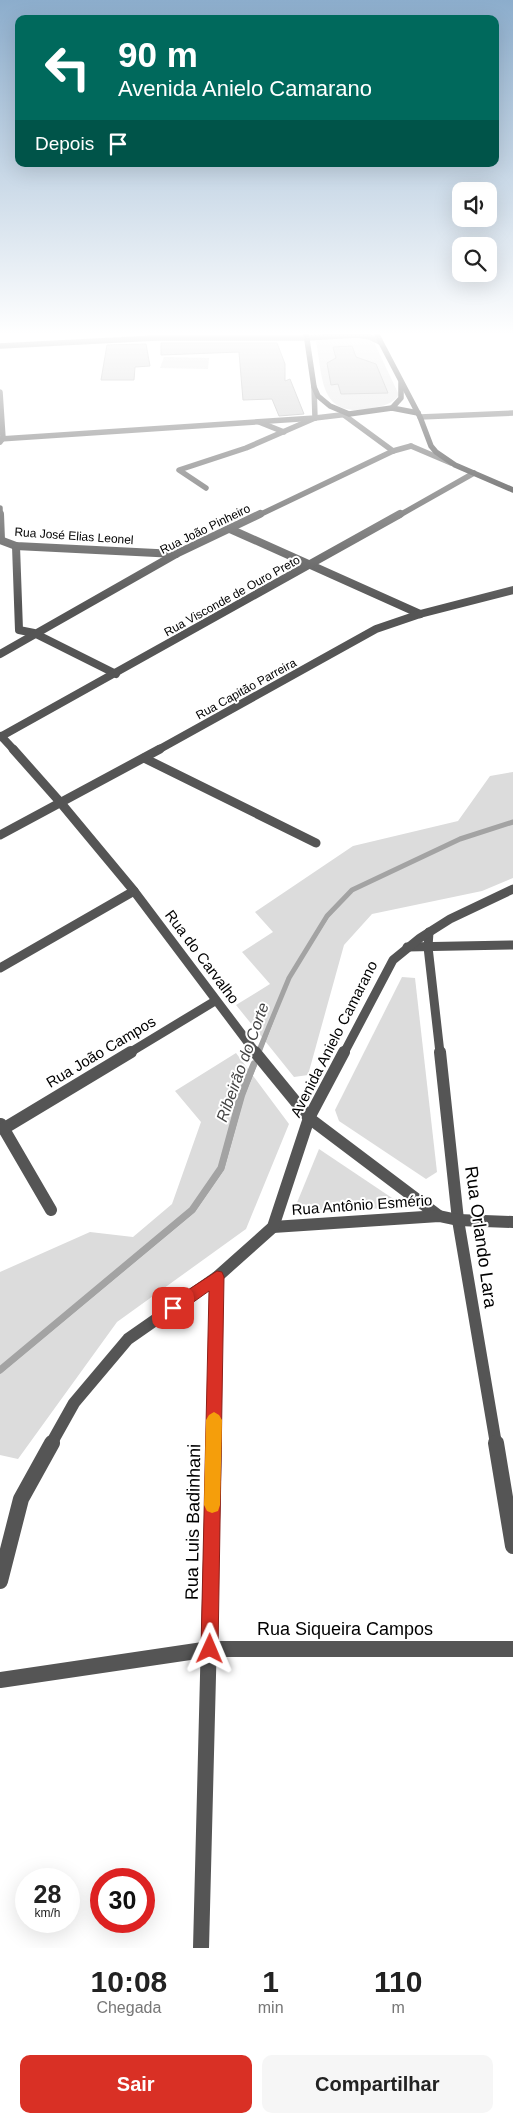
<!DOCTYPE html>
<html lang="pt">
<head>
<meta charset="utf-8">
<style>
	:root { --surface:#fff; --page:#f6f6f6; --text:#222; --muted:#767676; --accent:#d93025 }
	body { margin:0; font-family:Helvetica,sans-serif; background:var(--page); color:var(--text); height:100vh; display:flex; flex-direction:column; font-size:19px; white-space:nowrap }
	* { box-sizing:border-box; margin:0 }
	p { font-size:16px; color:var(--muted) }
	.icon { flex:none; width:28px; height:28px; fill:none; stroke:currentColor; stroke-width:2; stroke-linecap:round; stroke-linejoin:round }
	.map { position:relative; height:1948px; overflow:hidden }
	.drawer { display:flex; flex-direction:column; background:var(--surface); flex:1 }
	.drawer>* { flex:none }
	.guide { position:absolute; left:15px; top:15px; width:484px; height:152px; border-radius:10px; box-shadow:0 5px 20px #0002; background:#00695c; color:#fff; overflow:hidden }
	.fabs { position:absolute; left:452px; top:182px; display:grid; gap:10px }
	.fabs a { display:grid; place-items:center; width:45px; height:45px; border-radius:10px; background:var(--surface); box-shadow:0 5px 20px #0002; font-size:25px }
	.speed { position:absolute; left:15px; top:1868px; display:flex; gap:10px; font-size:25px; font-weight:700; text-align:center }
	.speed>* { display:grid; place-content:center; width:65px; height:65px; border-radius:50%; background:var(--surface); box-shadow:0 5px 20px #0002; line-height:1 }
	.speed small { font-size:12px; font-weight:400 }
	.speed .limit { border:8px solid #d22; background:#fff; color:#111 }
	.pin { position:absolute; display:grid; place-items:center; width:42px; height:42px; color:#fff; margin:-21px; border-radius:10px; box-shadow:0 2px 8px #0006 }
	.me { position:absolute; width:55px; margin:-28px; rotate:1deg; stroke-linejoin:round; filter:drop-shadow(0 0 4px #0008) }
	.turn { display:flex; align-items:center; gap:18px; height:105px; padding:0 20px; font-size:22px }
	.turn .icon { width:65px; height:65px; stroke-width:2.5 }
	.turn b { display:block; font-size:35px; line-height:42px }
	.then { display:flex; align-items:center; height:48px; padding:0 20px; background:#0003; gap:10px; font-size:19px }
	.eta { display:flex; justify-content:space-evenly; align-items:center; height:85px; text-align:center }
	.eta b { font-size:30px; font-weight:700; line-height:35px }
	.primary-button { display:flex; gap:10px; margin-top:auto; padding:10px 20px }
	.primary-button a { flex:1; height:58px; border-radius:10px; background:var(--accent); color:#fff; font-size:20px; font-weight:700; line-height:58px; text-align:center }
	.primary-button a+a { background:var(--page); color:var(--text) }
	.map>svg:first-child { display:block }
	.green { fill:#dcdcdc }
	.water { fill:#a3a3a3 }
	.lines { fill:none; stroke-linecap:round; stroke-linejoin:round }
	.stream-far1 { stroke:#a3a3a3; stroke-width:5 }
	.stream { stroke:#a3a3a3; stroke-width:7 }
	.building { fill:#c4c4c4; stroke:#999 }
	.minor-far4 { stroke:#555; stroke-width:5.5 }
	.minor-far3 { stroke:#555; stroke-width:8 }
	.minor-far2 { stroke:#555; stroke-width:9 }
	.minor-far1 { stroke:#555; stroke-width:12 }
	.minor { stroke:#555; stroke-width:16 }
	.tertiary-far1 { stroke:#555; stroke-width:5.5 }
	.tertiary { stroke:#555; stroke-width:8 }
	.secondary { stroke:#222; stroke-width:5.5 }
	.route { fill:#d93025; stroke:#8d1f18 }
	.slow { fill:#f59e0b }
	.labels { text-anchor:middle; stroke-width:4; stroke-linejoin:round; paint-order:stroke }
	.far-street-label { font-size:12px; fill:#000; stroke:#fff }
	.street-label { font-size:15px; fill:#000; stroke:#fff }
	.water-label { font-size:16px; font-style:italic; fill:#444; stroke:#fff }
	.near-street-label { font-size:18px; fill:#000; stroke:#fff }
</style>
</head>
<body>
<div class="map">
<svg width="513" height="1948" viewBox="0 0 513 1948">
	<rect width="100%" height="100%" fill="#fff"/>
	<!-- green -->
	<g class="green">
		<path d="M 360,337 L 373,340 L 399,395 C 390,406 381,406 368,409 C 319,417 323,377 316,341 L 322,339 Z"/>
		<polygon points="164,357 209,358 208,369 160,368"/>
		<polygon points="513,772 513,878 482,891 372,914 344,945 308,1075 294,1077 236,1005 270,984 242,952 273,932 255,912 353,846 458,821 490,776"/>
		<polygon points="402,977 415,978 437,1172 426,1179 339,1121 335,1110"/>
		<polygon points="236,1053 289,1124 246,1229 117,1322 18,1459 0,1455 0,1272 90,1232 133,1237 172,1204 201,1122 175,1091"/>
		<polygon points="319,1149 407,1208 294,1210"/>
	</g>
	<!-- water -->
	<polygon class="water" points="513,822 461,840 352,890 329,917 290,978 245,1096 224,1170 195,1212 0,1374 0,1370 192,1210 221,1168 241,1095 289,978 327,916 352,890 460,839"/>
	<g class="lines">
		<!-- stream-far1 -->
		<polyline class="stream-far1" points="260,1048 289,978 327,916 352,890 460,839 513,822"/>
		<!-- stream -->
		<polyline class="stream" points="0,1370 192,1210 221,1168 241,1095 254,1064"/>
	</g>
	<!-- building -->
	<g class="building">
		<polygon points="161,343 277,343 285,364 285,381 290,379 304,414 279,416 272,399 243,400 239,352 161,355"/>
		<polygon points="146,344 150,366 135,367 134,380 101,380 107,345"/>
		<polygon points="352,346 356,357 376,364 388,393 341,394 338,384 331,385 327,363 336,358 333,347"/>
	</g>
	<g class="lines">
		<!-- minor-far4 -->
		<g class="minor-far4">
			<polyline points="0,346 156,338 307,338 358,335 370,337 380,342"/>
			<polyline points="0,392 3,438 0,442"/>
			<polyline points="344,415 393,451"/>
			<polyline points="259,422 284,432"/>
			<polyline points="411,446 451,463"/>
			<polyline points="206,488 179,470 246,448 315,418"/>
			<polyline points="0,508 0,516"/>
			<polyline points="398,516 474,473"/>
		</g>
		<!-- minor-far3 -->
		<g class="minor-far3">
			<polyline points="0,514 1,540"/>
			<polyline points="230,529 420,614"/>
			<polyline points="0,540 16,546 176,554"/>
			<polyline points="16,546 19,630 34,633 116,674"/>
			<polyline points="1,736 14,750"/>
			<polyline points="0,737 400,514"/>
			<polyline points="158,750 376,629 420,614 513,590"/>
		</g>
		<!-- minor-far2 -->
		<g class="minor-far2">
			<polyline points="13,749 60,802 134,891 256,1053"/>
			<polyline points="144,758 316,843"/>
			<polyline points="0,835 160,749"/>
			<polyline points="429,932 428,947 440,1053"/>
			<polyline points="407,947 513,945"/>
			<polyline points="0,968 134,891"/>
			<polyline points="129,1053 215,1001"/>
			<polyline points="344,1053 393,960 420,938 450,919 513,889"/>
		</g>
		<!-- minor-far1 -->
		<g class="minor-far1">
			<polyline points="255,1052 309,1118 439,1216"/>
			<polyline points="440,1052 458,1220 496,1444"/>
			<polyline points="1,1124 51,1210"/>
			<polyline points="3,1129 131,1052"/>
			<polyline points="273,1227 439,1216 458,1220 513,1222"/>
			<polyline points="51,1444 74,1403 128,1339 217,1277 273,1227 309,1118 344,1052"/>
			<polyline points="214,1444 217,1277"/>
		</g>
		<!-- minor -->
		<g class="minor">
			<polyline points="496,1443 513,1546"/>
			<polyline points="0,1581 21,1499 52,1443"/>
			<polyline points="0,1680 210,1649 513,1649"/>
			<polyline points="201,1948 214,1443"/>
		</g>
		<!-- tertiary-far1 -->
		<g class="tertiary-far1">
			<polyline points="314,387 315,418"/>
			<polyline points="420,417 513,413"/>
			<polyline points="0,439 315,418 349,414"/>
			<polyline points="257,516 393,451 411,446"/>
		</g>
		<!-- tertiary -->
		<polyline class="tertiary" points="0,654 176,554 260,514"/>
		<!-- secondary -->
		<g class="secondary">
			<polyline points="306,333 314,387 318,396 330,406 349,414 392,408 418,413"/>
			<polyline points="376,333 420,417 431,446 436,452 455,465 513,490"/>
			<polyline points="392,408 401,398 401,383"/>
		</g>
	</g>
	<!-- sky -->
	<linearGradient id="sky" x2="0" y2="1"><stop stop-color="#8cadcc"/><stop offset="0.55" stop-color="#fff"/><stop offset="1" stop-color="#fff" stop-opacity="0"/></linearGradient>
	<rect width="513" height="606" fill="url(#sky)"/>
	<!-- route -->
	<polygon class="route" points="217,1271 222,1272 224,1277 218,1649 216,1655 210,1657 203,1655 201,1649 209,1291 178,1313 173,1315 168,1313 165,1308 168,1303"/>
	<!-- slow -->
	<polygon class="slow" points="214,1412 219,1415 222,1420 220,1505 218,1511 212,1513 207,1511 204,1505 206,1420 209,1415"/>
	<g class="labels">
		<!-- far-street labels -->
		<g class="far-street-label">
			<text transform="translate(205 529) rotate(-26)" y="4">Rua João Pinheiro</text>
			<text transform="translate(74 536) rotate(4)" y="4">Rua José Elias Leonel</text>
			<text transform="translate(232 596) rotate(-29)" y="4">Rua Visconde de Ouro Preto</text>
			<text transform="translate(246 689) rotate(-29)" y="4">Rua Capitão Parreira</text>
		</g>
		<!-- street labels -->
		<g class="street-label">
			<text transform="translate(202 957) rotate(53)" y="5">Rua do Carvalho</text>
			<text transform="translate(334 1039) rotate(-63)" y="5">Avenida Anielo Camarano</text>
			<text transform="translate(101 1052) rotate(-31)" y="5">Rua João Campos</text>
			<text transform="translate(362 1205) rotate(-4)" y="5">Rua Antônio Esmério</text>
		</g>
		<!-- water labels -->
		<g class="water-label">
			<text transform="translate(242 1062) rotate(-70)" y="6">Ribeirão do Corte</text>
		</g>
		<!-- near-street labels -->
		<g class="near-street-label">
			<text transform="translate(481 1237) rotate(82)" y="6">Rua Orlando Lara</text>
			<text transform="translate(193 1522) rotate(-89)" y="6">Rua Luis Badinhani</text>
			<text x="345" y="1635">Rua Siqueira Campos</text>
		</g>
	</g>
</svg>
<div class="fabs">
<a><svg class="icon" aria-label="sound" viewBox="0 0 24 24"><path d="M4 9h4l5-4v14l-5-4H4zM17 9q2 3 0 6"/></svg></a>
<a><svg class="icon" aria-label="search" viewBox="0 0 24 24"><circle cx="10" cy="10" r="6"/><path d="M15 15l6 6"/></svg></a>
</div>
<div class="speed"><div>28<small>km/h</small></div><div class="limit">30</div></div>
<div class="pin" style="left:173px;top:1308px;background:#d93025"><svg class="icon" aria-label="arrive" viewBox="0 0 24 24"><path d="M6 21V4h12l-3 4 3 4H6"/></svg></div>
<svg class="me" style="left:210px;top:1649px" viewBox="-20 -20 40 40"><path d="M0-17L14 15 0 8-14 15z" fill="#d93025" stroke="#fff" stroke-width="4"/></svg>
<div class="guide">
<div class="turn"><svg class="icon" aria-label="left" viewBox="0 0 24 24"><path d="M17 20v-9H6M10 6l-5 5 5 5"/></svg><div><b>90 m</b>Avenida Anielo Camarano</div></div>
<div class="then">Depois<svg class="icon" aria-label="arrive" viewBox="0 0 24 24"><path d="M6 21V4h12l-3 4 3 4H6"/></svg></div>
</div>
</div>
<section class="drawer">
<div class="eta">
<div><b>10:08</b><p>Chegada</p></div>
<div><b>1</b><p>min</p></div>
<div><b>110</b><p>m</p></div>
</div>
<div class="primary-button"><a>Sair</a><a>Compartilhar</a></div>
</section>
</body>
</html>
